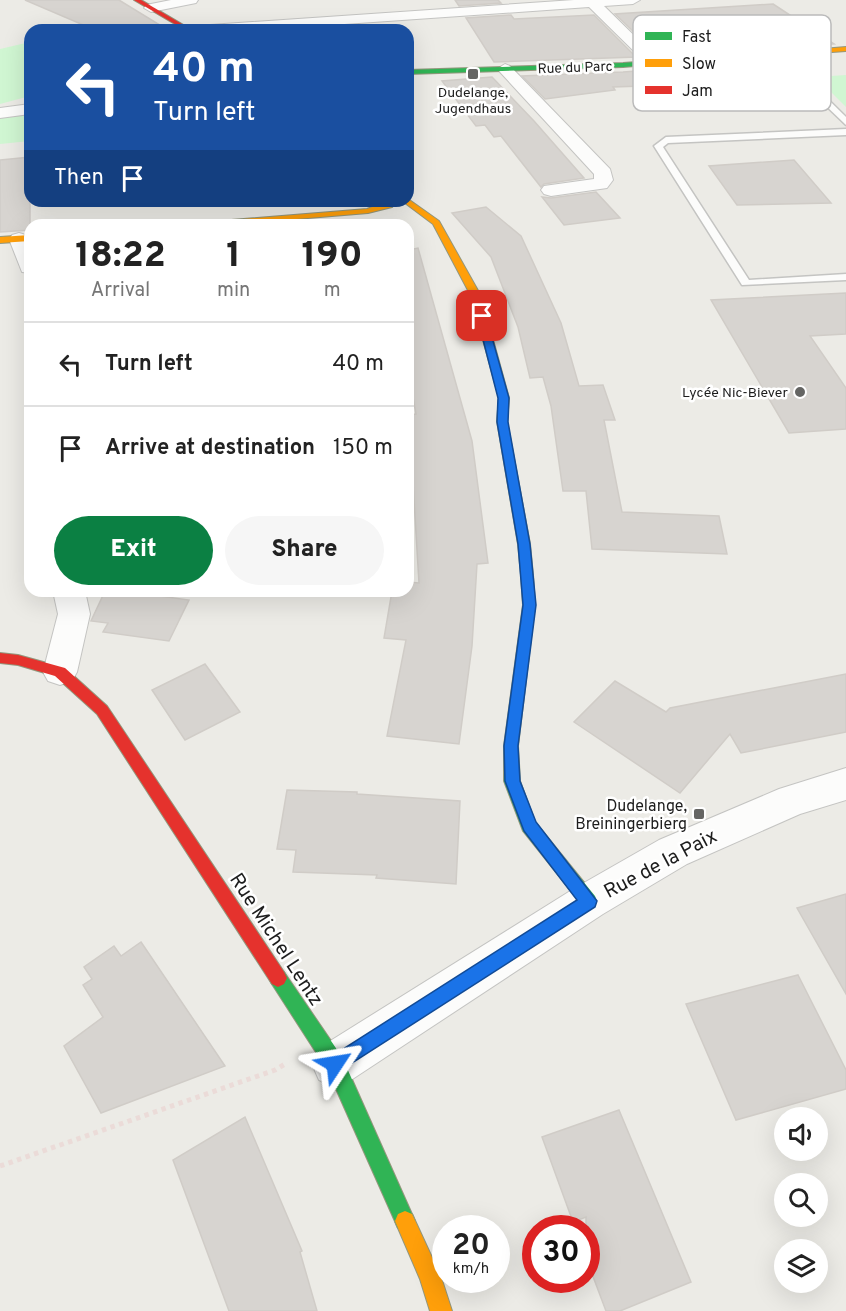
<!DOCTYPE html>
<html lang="en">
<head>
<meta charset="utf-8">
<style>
	:root { --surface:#fff; --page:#f6f6f6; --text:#222; --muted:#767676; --line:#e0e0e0; --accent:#0b8043 }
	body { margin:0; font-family:Overpass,sans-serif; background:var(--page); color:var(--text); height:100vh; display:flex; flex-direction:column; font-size:22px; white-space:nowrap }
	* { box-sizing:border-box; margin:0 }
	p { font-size:20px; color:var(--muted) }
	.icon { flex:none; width:33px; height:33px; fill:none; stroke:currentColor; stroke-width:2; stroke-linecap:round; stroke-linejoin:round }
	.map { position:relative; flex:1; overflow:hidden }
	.sheet { position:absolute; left:24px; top:219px; width:390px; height:378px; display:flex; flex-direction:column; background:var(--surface); border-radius:18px; box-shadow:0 6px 24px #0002 }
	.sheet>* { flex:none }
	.banner { position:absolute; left:24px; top:24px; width:390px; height:183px; border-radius:18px; box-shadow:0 6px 24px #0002; background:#1a4fa0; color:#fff; overflow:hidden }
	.tools { position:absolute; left:774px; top:1107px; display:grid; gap:12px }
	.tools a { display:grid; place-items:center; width:54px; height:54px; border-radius:50%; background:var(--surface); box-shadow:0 6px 24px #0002; font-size:30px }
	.speed { position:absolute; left:432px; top:1215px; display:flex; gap:12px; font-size:30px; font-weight:700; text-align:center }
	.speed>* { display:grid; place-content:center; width:78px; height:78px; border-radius:50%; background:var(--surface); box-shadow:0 6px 24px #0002; line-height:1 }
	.speed small { font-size:15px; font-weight:400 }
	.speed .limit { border:9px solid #d22; background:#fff; color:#111 }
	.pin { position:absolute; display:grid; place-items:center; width:51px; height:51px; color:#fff; margin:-26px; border-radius:12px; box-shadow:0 3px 9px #0006 }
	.me { position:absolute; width:66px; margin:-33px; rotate:57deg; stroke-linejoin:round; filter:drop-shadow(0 0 4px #0008) }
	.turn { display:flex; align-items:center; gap:21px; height:126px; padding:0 30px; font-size:27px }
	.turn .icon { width:78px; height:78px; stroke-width:2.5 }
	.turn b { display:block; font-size:42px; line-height:51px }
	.then { display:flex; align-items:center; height:57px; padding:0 30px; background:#0003; gap:12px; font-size:22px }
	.eta { display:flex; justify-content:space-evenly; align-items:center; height:102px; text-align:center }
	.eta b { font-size:36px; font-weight:800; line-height:42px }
	.primary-button { display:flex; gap:12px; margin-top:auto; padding:12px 30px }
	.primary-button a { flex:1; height:69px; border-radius:36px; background:var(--accent); color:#fff; font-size:24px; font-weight:800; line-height:69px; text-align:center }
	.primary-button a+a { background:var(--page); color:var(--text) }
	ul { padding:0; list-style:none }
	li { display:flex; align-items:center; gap:18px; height:84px; padding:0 30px; border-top:2px solid var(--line) }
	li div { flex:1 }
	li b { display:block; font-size:22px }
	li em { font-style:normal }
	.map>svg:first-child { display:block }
	.park { fill:#d0f6d2 }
	.building { fill:#d7d4d0; stroke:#d0ccc7; stroke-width:1.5 }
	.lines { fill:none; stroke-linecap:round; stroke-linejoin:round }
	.lane-casing { stroke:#c4c4c2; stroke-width:3 }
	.street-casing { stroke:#c4c4c2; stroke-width:2 }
	.fast-casing { stroke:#93977d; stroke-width:2 }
	.slow-casing { stroke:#93977d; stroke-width:2 }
	.jam-casing { stroke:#93977d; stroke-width:2 }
	.path { stroke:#ebdbd8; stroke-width:5; stroke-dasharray:4.5 4.5; stroke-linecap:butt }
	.lane { fill:#fcfcfb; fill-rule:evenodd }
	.street { fill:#fcfcfb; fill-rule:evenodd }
	.fast { fill:#30b455; fill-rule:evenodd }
	.slow { fill:#ff9f0a; fill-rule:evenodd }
	.jam { fill:#e5322d; fill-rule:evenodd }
	.route { fill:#1a73e8; stroke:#114b97; stroke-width:1.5 }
	.poi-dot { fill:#656563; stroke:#fff; stroke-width:2 }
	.labels { text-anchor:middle; stroke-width:5; stroke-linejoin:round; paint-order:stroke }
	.far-street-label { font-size:14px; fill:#1d1d1d; stroke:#fff }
	.far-poi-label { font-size:14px; fill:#1d1d1d; stroke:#fff }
	.poi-label { font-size:16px; fill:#1d1d1d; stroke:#fff; text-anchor:end }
	.near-street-label { font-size:20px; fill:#1d1d1d; stroke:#fff }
	.key { fill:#fff; stroke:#bbb; stroke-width:1.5 }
	.key-label { font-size:16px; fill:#1d1d1d }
</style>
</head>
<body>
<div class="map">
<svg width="846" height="1311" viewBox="0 0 846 1311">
	<rect width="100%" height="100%" fill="#ecebe6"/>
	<!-- park -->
	<g class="park">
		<polygon points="30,42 30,96 0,104 0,49"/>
		<polygon points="846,75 846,107 816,77"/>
		<polygon points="30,111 30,141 0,144 0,116"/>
	</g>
	<!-- building -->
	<g class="building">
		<polygon points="25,0 119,0 168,30 95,30"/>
		<polygon points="455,0 498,0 501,3 459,6"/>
		<polygon points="773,4 834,44 658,55 615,14"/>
		<polygon points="511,15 514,19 594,15 636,57 494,62 466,18"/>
		<polygon points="775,61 794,81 613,87 615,90 545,99 522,76 623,72"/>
		<polygon points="492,77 534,121 584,178 544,184 541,187 501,136 494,137 485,125 476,126 442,81"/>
		<polygon points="30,157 30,230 0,232 0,160"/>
		<polygon points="794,160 831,203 737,205 709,166"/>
		<polygon points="596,192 620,218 564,225 542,197 551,198"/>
		<polygon points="486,207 521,236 561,323 579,386 603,385 615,420 604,420 622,512 719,516 727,554 592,549 586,491 563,491 551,406 543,377 530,378 518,327 491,257 452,213"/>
		<polygon points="418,248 472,441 488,563 477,564 472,646 459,744 387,736 406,640 384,638 392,591 408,591 408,582 419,583 411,450 408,450 408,415 416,414 408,370 408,250"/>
		<polygon points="846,293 846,334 810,336 846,388 846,429 789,433 711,300"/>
		<polygon points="105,591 124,591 189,600 169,641 103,632 108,623 91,621"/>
		<polygon points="205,664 240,712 185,740 152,690"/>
		<polygon points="846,674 846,732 741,753 730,734 680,793 574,722 615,681 666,712 670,708"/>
		<polygon points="287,790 357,792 357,794 460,801 456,884 376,878 377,875 293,872 296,850 277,849"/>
		<polygon points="846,894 846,994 797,908"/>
		<polygon points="141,942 225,1066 101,1113 64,1046 103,1017 83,985 92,979 84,967 114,946 121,956"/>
		<polygon points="798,975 846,1070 846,1089 736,1120 686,1004"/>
		<polygon points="619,1110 691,1282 620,1311 606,1311 586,1258 586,1217 573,1222 542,1137"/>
		<polygon points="245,1117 302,1251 300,1252 317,1311 229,1311 173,1160"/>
	</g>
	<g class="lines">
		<defs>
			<g id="lane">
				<polygon points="774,52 780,52 846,117 846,125 774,56"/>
				<polygon points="846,129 846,135 668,143 663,147 749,280 846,274 846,280 742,285 654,146 666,137"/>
			</g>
			<g id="street">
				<polygon points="171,0 198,0 196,3 151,12 144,8 146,5"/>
				<polygon points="574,0 640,0 633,4 604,6 659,60 662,63 659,66 649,66 589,7 258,30 189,30 196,26"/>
				<polygon points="505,64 510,66 610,169 613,180 607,188 551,196 544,194 541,190 544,186 594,179 594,174 500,72 497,69"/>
				<polygon points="30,104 30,114 0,118 0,108"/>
				<polygon points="19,233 26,235 30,241 30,273 22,272 9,239 12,235"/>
				<polygon points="53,591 85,591 90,614 77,672 72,681 60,685 48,681 43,672 58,614"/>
				<polygon points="846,768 846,800 800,814 687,864 603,914 351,1080 335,1087 319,1080 312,1064 319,1048 575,888 659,840 779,789"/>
			</g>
			<g id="fast">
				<polygon points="693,58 695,61 623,67 408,74 408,70 623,63"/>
				<polygon points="527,571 533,575 535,605 518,746 520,781 535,822 595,896 597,901 595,906 589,909 583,906 523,831 504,781 504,746 523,605 521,575"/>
				<polygon points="278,969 284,972 342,1057 415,1221 412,1228 405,1231 398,1228 328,1071 272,984 269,978 272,972"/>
			</g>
			<g id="slow">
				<polygon points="846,47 846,51 693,62 690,60"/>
				<polygon points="408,199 439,221 481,296 509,398 507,421 530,544 533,575 531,578 527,579 521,575 518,544 497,421 499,398 471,296 433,224 405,203 404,201 408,201"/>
				<polygon points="388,201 397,201 392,207 368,213 225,225 190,225 194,223 367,209"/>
				<polygon points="30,235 30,241 0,243 0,237"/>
				<polygon points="405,1211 412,1214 441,1277 452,1311 430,1311 420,1279 395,1221 398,1214"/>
			</g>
			<g id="jam">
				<polygon points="134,0 141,0 192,30 185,30"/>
				<polygon points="0,653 18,655 65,668 107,706 284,972 287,978 284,984 278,987 272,984 97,714 55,676 18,665 0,663"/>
			</g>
		</defs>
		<!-- lane casing -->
		<use href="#lane" class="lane-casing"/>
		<!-- street casing -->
		<use href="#street" class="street-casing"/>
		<!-- fast casing -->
		<use href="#fast" class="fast-casing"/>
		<!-- slow casing -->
		<use href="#slow" class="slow-casing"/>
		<!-- jam casing -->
		<use href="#jam" class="jam-casing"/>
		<!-- path -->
		<polyline class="path" points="0,1166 275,1070 285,1064"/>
		<!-- lane -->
		<use href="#lane" class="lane"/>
		<!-- street -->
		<use href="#street" class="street"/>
		<!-- fast -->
		<use href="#fast" class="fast"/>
		<!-- slow -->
		<use href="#slow" class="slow"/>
		<!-- jam -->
		<use href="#jam" class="jam"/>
	</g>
	<!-- route -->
	<polygon class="route" points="478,314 486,316 509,398 508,422 530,544 536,605 518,746 520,781 536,822 597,901 595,907 335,1074 329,1071 326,1064 329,1058 577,900 524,831 505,781 504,746 523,605 518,544 497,422 498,398 477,316"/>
	<!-- markers -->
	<g class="poi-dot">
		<rect x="467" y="68" width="12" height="12" rx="3"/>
		<circle cx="800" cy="392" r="6"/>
		<rect x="693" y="808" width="12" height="12" rx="3"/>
	</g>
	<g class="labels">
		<!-- far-street labels -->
		<g class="far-street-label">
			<text transform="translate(575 67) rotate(-2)" y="5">Rue du Parc</text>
		</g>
		<!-- far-poi labels -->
		<g class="far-poi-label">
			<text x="473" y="97">Dudelange,<tspan x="473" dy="16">Jugendhaus</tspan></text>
			<text x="788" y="397" text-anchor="end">Lycée Nic-Biever</text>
		</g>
		<!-- poi labels -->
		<g class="poi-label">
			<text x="687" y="811">Dudelange,<tspan x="687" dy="18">Breiningerbierg</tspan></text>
		</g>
		<!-- near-street labels -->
		<g class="near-street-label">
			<text transform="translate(660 863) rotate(-28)" y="7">Rue de la Paix</text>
			<text transform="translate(277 939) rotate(57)" y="7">Rue Michel Lentz</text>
		</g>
	</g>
	<!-- legend -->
	<rect x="633" y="15" width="198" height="96" rx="9" class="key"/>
	<rect x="645" y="32" width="27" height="8" fill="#30b455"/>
	<rect x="645" y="59" width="27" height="8" fill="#ff9f0a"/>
	<rect x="645" y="86" width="27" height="8" fill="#e5322d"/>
	<g class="key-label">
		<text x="682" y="42">Fast</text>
		<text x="682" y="69">Slow</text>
		<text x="682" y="96">Jam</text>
	</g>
</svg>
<div class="tools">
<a><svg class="icon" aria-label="sound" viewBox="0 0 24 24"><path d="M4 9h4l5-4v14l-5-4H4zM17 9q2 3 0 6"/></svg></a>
<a><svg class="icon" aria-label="search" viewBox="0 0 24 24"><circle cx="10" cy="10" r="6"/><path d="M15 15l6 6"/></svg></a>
<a><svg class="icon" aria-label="layers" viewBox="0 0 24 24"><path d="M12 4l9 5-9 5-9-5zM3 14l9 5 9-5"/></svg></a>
</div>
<div class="speed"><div>20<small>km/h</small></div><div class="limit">30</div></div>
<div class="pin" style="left:482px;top:316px;background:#d93025"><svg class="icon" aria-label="arrive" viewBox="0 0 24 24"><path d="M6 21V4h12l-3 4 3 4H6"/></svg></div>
<svg class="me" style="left:335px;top:1064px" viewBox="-20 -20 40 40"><path d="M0-17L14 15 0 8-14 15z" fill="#1a73e8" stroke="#fff" stroke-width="4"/></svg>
<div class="banner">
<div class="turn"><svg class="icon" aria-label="left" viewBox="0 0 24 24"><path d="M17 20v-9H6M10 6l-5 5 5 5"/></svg><div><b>40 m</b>Turn left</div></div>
<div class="then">Then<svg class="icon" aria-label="arrive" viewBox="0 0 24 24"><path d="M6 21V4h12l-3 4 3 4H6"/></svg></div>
</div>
<section class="sheet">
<div class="eta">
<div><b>18:22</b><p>Arrival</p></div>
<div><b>1</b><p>min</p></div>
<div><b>190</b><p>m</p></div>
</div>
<ul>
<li><svg class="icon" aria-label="left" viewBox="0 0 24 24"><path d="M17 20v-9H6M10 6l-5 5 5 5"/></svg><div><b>Turn left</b></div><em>40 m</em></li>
<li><svg class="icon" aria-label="arrive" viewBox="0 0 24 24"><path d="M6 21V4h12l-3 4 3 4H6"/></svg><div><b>Arrive at destination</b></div><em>150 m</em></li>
</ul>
<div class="primary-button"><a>Exit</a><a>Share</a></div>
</section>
</div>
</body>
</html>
